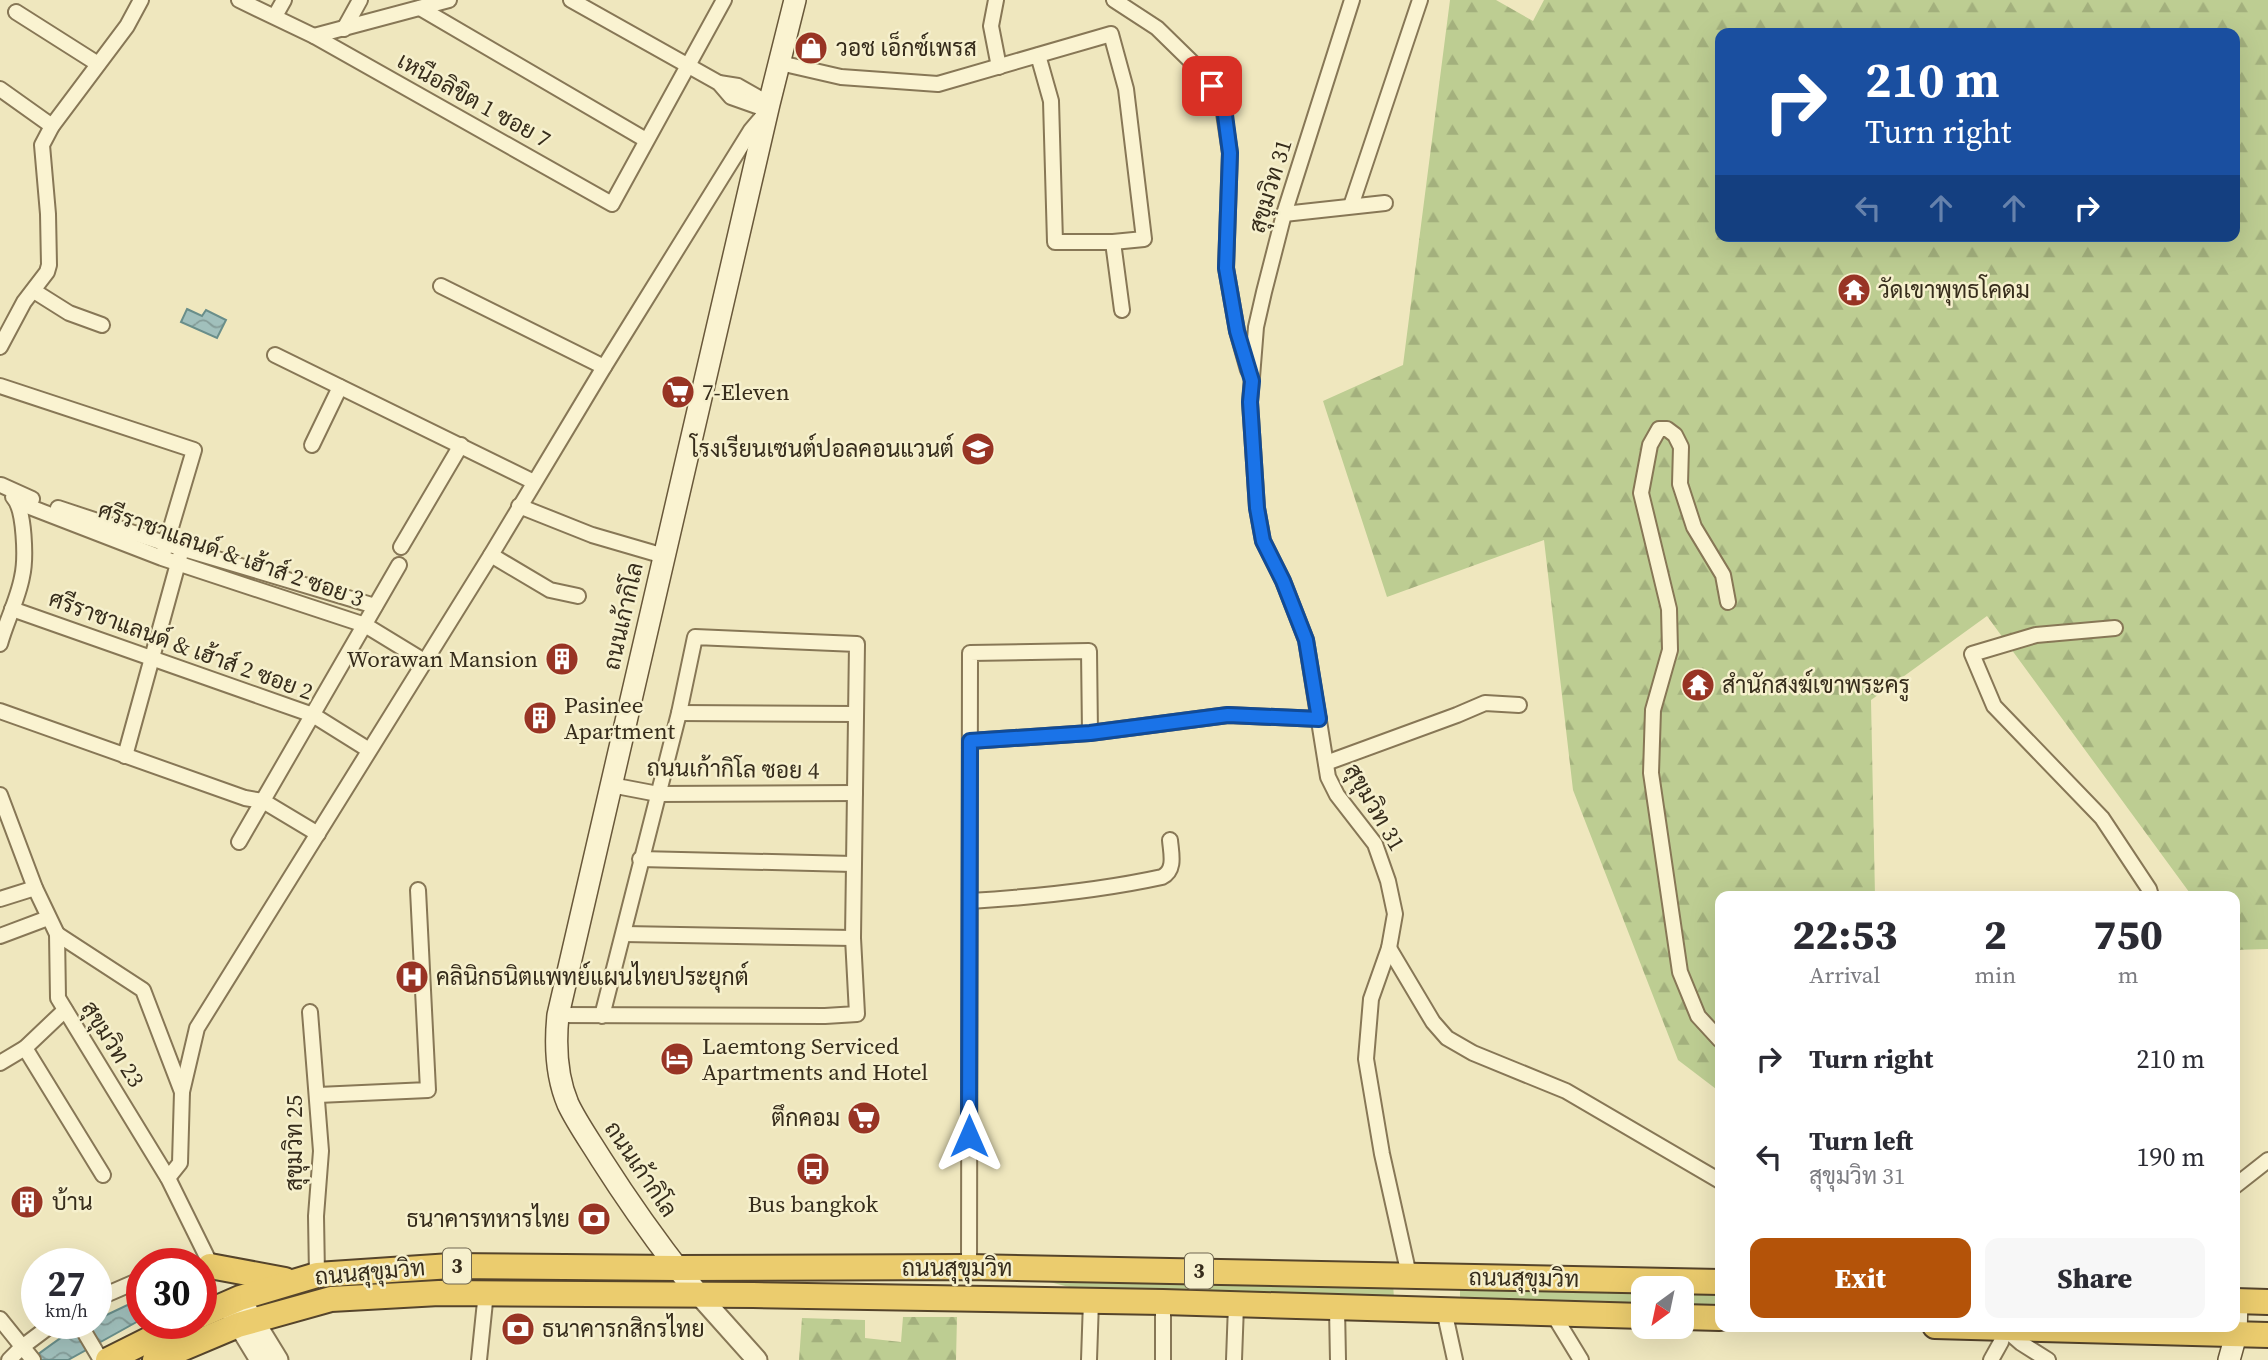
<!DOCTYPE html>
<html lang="en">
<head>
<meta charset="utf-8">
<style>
	:root { --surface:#fff; --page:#f7f7f7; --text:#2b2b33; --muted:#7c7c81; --accent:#b45309 }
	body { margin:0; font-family:"Source Serif 4",Sarabun,serif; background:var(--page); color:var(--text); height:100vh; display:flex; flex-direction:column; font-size:26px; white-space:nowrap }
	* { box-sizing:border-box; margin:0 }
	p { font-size:23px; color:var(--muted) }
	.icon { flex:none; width:38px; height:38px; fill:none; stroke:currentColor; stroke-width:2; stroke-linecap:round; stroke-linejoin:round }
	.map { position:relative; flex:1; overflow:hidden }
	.sheet { position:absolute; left:1715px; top:891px; width:525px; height:441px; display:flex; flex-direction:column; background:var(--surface); border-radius:14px; box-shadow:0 7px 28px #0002 }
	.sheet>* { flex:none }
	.hud { position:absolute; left:1715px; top:28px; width:525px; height:214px; border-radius:14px; box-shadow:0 7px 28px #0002; background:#1a4fa0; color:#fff; overflow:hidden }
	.needle { width:46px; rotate:213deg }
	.controls { position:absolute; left:1631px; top:1276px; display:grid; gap:14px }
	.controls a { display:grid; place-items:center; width:63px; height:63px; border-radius:14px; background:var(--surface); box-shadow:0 7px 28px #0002; font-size:35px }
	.speed { position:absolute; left:21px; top:1248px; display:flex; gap:14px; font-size:35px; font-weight:700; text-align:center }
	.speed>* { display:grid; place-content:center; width:91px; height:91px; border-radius:50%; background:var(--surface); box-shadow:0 7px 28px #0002; line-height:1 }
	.speed small { font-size:18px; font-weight:400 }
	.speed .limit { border:10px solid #d22; background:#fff; color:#111 }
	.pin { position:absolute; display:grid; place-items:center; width:60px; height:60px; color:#fff; margin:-30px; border-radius:14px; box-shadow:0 4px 10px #0006 }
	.me { position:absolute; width:77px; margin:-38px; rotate:0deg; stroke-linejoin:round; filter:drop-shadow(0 0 5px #0008) }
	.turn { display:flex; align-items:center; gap:24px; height:147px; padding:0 35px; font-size:32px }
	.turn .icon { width:91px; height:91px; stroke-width:2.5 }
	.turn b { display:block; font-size:49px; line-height:60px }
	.lanes { display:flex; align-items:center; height:66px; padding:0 35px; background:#0003; justify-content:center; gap:35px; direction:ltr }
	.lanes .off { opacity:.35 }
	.eta { display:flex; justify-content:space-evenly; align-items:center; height:119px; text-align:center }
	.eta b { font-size:42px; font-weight:800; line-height:49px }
	.cta { display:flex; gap:14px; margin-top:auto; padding:14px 35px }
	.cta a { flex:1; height:80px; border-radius:14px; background:var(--accent); color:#fff; font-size:28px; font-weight:800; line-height:80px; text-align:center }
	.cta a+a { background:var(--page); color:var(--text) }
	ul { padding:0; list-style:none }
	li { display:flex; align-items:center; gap:21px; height:98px; padding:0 35px }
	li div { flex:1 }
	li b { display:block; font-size:26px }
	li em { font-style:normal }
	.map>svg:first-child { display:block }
	.grass { fill:#bdcd92 }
	.forest { fill:url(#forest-firs); fill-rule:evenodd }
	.water { fill:url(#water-waves); stroke:#698e8a; stroke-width:2 }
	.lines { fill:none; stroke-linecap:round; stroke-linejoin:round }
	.minor-casing { stroke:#877756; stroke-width:18 }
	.tertiary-casing { stroke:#877756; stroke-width:23 }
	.secondary-casing { stroke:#69583a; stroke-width:24 }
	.trunk-casing { stroke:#55442b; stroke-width:28 }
	.minor { stroke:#faf3d1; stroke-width:14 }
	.tertiary { stroke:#faf3d1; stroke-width:19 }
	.secondary { stroke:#faf3d1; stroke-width:21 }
	.trunk { stroke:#ebcc6e; stroke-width:24 }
	.route-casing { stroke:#114b97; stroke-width:18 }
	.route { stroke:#1a73e8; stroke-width:12 }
	.labels { text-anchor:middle; stroke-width:5; stroke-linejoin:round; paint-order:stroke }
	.shield { fill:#f6f0cd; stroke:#706750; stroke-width:2 }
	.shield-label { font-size:21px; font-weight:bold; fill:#362c1b }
	.poi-label { font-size:23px; fill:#362c1b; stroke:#f6f0cd; text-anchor:start }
	.street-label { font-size:23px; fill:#362c1b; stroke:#f6f0cd }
</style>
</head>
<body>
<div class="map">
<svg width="2268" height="1360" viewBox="0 0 2268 1360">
	<defs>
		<pattern id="forest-firs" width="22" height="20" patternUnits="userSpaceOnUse" patternTransform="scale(1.75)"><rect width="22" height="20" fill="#bdcd92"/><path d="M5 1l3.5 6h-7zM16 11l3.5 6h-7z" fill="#a3b07d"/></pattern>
		<pattern id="water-waves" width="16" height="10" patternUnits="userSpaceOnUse" patternTransform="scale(1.75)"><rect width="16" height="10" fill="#a1c0bc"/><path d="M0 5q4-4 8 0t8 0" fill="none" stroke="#849c98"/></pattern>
	</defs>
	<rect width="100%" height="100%" fill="#efe7be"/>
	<!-- grass -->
	<g class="grass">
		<polygon points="1042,1280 1393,1284 1394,1298 1077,1289"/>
		<polygon points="1460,1286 1643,1291 1643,1303 1460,1298"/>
		<polygon points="1682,1293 1720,1294 1720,1306 1682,1304"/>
	</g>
	<!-- forest -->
	<g class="forest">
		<path d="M 1450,0 L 1496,0 L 1533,21 L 1544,0 L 2268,0 L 2268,949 L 2235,950 L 2235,896 L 2192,896 L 1987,616 L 1871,700 L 1875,896 L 1720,896 L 1720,1092 L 1678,1060 L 1573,790 L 1544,540 L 1387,597 L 1323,401 L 1403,365 ZM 1720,33 L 2235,33 L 2235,236 L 1720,236 Z"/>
		<polygon points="903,1317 957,1317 956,1360 799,1360 802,1318 865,1320 865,1338 901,1342"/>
	</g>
	<!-- water -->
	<g class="water">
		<polygon points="187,309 202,316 206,310 226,320 217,338 181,322"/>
		<path d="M 142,1298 L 142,1319 L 68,1360 L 30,1360 C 48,1348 74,1324 96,1323 L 96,1320 Z"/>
	</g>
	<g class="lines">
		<defs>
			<g id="minor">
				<polyline points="239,0 314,36 612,204 724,0"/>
				<polyline points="996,0 991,26 999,67"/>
				<polyline points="1114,0 1157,28 1202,72 1222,100 1230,153 1226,268 1237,331 1248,370"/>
				<polyline points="1352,0 1284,214 1264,292 1256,327 1250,402 1257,508 1263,541 1283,581 1306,640 1328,777 1337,795 1375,844 1388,881 1395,914 1389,948 1371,999 1366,1059 1382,1154 1409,1275"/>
				<polyline points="420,8 646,140"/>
				<polyline points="16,12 98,64"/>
				<polyline points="275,16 284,0"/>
				<polyline points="344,29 360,0"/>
				<polyline points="314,36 449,0"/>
				<polyline points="780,63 841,77 938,84 1111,34 1126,89 1144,239 1113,242 1055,242 1051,101 1038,55"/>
				<polyline points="719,83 738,86 768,103"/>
				<polyline points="0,89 52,126"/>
				<polyline points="1351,206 1420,0"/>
				<polyline points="1284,214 1385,203"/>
				<polyline points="1113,242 1122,310"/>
				<polyline points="441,286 604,367"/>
				<polyline points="34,291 69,313 102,325"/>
				<polyline points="0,347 24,302 47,272 49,265 48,214 42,145 52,126 127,26 141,0"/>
				<polyline points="275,355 534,482"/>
				<polyline points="0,386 194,450 164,551"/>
				<polyline points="312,445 340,387"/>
				<polyline points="1,485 32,499"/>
				<polyline points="17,502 162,558 365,625 424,661"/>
				<polyline points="519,506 592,535 664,556"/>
				<polyline points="58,508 167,544 375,606"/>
				<polyline points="401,547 461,445"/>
				<polyline points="491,555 550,590 578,596"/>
				<polyline points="12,609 313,715 369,750"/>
				<polyline points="2115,628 2036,635 1972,654 1994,706 2102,818 2149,889 2151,896"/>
				<path d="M 0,644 C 6,622 18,599 22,577 C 26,560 25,509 13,497"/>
				<polyline points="0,711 245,798 263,801 318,834"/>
				<polyline points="679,713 855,714"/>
				<polyline points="970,741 1090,733 1228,715 1319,719"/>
				<polyline points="125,756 180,556"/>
				<polyline points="1326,763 1457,715 1485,703 1519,705"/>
				<polyline points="611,785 658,794 855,793"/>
				<polyline points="0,795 35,888 57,934 58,998 168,1178 206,1255 210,1266 206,1267"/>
				<polyline points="239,842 399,565"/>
				<polyline points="640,859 853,864"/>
				<polyline points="0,899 35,888"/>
				<path d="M 970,901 C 1035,897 1098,891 1162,877 C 1176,870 1171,853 1170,840"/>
				<polyline points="57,934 143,990 182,1092"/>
				<polyline points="624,934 853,938"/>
				<polyline points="0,936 48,918"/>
				<polyline points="1389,948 1433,1022 1447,1038 1473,1053 1566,1091 1720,1181"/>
				<polyline points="310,1012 321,1151 316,1216 317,1275"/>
				<polyline points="558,1015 825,1016 857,1014 853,938 857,644 695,637 679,713 602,1016"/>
				<polyline points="1720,1040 1698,1016 1680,972 1651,773 1653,710 1670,650 1669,609 1641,493 1650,445 1659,429 1667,429 1675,435 1681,447 1680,484 1694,527 1723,575 1728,602"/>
				<polyline points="25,1048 103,1175"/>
				<polyline points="0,1063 25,1048 65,1010"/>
				<polyline points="318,1095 428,1090 418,890"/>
				<polyline points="168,1178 180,1163 182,1092 197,1028 491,555 604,367 751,130 768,110 731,97 719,83 571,0"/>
				<polyline points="2235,1186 2268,1160"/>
				<polyline points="969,1267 970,653 1089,651 1090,733"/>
				<polyline points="96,1299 142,1279"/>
				<polyline points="1337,1308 1338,1360"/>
				<polyline points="1444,1310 1455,1360"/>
				<polyline points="1553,1314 1581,1360"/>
				<polyline points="0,1319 33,1360"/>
				<polyline points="79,1323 101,1360"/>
				<polyline points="9,1360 22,1347 54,1323"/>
				<polyline points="479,1360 486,1292"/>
				<polyline points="1089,1360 1091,1301"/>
				<polyline points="1163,1360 1163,1302"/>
				<polyline points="1234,1360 1236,1305"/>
				<polyline points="1991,1360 2001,1342 2005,1329 2021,1343 2048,1360"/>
			</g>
			<g id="tertiary">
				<polyline points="698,1294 757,1360"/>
				<polyline points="240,1298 278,1360"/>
				<polyline points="232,1314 260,1360"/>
			</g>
			<g id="secondary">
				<path d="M 698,1294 C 663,1251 631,1206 601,1159 C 590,1141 577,1123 568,1104 C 556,1076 555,1045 558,1015 L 769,104 L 795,0"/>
				<polyline points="2229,1360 2236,1335 2237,1301"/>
			</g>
			<g id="trunk">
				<polyline points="210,1266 285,1280"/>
				<polyline points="2235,1301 2268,1302"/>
				<polyline points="201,1315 240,1298 317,1275 451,1266 677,1268 969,1267 1720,1282"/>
				<polyline points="1682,1317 1720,1318"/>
				<polyline points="1935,1326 2268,1335"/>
				<polyline points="108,1360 182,1323"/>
				<polyline points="155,1360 238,1325 331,1299 439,1293 753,1295 1163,1302 1643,1316"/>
			</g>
		</defs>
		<!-- minor casing -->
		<use href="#minor" class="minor-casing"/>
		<!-- tertiary casing -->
		<use href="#tertiary" class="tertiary-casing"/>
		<!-- secondary casing -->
		<use href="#secondary" class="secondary-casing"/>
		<!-- trunk casing -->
		<use href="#trunk" class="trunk-casing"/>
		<!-- minor -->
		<use href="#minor" class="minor"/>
		<!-- tertiary -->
		<use href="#tertiary" class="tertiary"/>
		<!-- secondary -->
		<use href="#secondary" class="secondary"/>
		<!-- trunk -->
		<use href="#trunk" class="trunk"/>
	</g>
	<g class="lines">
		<defs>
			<polyline id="route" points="969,1136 970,741 1090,733 1228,715 1319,719 1306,640 1283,581 1263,541 1257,508 1250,402 1252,381 1237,331 1226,268 1230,153 1223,100 1212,86"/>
		</defs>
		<!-- route casing -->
		<use href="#route" class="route-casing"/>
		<!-- route -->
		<use href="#route" class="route"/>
	</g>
	<!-- icons -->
	<defs>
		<symbol id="shop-disc" viewBox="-11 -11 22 22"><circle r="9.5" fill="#983424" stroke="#f6f0cd"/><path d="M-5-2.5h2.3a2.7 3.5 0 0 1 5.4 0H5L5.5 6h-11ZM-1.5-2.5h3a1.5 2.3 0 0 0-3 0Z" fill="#fff"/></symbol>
		<symbol id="temple-disc" viewBox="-11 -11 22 22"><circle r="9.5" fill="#983424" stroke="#f6f0cd"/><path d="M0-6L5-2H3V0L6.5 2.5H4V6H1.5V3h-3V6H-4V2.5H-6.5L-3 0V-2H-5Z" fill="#fff"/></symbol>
		<symbol id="supermarket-disc" viewBox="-11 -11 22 22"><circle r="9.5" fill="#983424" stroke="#f6f0cd"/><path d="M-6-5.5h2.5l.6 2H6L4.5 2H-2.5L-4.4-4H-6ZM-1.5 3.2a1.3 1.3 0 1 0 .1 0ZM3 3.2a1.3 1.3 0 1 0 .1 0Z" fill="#fff"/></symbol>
		<symbol id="school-disc" viewBox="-11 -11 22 22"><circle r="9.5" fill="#983424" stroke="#f6f0cd"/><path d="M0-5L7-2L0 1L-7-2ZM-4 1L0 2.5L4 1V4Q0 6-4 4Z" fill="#fff"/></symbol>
		<symbol id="building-disc" viewBox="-11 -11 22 22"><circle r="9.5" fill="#983424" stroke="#f6f0cd"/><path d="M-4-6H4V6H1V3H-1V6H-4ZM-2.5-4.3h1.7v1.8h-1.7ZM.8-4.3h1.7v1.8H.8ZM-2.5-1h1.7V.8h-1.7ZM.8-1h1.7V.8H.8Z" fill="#fff"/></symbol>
		<symbol id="hospital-disc" viewBox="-11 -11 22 22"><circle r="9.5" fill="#983424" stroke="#f6f0cd"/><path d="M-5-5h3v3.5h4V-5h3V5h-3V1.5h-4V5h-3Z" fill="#fff"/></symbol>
		<symbol id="hotel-disc" viewBox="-11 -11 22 22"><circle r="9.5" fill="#983424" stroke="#f6f0cd"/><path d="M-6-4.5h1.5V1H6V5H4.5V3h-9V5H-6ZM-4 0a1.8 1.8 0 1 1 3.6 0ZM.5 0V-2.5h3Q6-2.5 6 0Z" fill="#fff"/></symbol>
		<symbol id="bus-disc" viewBox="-11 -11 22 22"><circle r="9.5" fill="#983424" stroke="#f6f0cd"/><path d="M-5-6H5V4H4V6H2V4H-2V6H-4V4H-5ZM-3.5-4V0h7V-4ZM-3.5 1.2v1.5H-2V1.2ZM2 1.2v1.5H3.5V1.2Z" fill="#fff"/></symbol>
		<symbol id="bank-disc" viewBox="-11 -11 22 22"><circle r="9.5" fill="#983424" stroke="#f6f0cd"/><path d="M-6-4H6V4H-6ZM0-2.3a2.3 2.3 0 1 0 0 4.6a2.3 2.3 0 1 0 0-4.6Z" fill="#fff"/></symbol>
	</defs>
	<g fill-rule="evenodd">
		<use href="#shop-disc" x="792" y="29" width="38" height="38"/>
		<use href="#temple-disc" x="1835" y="271" width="38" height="38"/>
		<use href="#supermarket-disc" x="659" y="373" width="38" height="38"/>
		<use href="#school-disc" x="959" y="430" width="38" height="38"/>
		<use href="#building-disc" x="543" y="640" width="38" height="38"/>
		<use href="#temple-disc" x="1679" y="666" width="38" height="38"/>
		<use href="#building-disc" x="521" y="699" width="38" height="38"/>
		<use href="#hospital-disc" x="393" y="958" width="38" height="38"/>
		<use href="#hotel-disc" x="658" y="1040" width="38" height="38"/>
		<use href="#supermarket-disc" x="845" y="1099" width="38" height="38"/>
		<use href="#bus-disc" x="794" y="1150" width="38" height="38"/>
		<use href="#building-disc" x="8" y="1183" width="38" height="38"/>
		<use href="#bank-disc" x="575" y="1200" width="38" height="38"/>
		<use href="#bank-disc" x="499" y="1310" width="38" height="38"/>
	</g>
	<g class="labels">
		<!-- shield labels -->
		<g class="shield">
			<rect x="443" y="1248.5" width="28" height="35" rx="5"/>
			<rect x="1185" y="1253.5" width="28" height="35" rx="5"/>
		</g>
		<g class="shield-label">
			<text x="457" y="1273">3</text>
			<text x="1199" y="1278">3</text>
		</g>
		<!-- poi labels -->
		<g class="poi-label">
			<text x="836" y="56">วอช เอ็กซ์เพรส</text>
			<text x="1878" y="298">วัดเขาพุทธโคดม</text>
			<text x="702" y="400">7-Eleven</text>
			<text x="954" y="457" text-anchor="end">โรงเรียนเซนต์ปอลคอนแวนต์</text>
			<text x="538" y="667" text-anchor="end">Worawan Mansion</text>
			<text x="1722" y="693">สำนักสงฆ์เขาพระครู</text>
			<text x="564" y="713">Pasinee<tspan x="564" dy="26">Apartment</tspan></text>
			<text x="436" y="985">คลินิกธนิตแพทย์แผนไทยประยุกต์</text>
			<text x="702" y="1054">Laemtong Serviced<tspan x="702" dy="26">Apartments and Hotel</tspan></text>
			<text x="840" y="1126" text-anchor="end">ตึกคอม</text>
			<text x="52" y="1210">บ้าน</text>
			<text x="813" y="1212" text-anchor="middle">Bus bangkok</text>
			<text x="570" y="1227" text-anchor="end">ธนาคารทหารไทย</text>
			<text x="542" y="1337">ธนาคารกสิกรไทย</text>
		</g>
		<!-- street labels -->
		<g class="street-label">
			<text transform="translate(474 100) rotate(29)" y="8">เหนือลิขิต 1 ซอย 7</text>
			<text transform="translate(1270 186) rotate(-73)" y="8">สุขุมวิท 31</text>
			<text transform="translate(231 554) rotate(19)" y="8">ศรีราชาแลนด์ &amp; เฮ้าส์ 2 ซอย 3</text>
			<text transform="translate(623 616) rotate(-77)" y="8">ถนนเก้ากิโล</text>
			<text transform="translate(181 645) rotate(20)" y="8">ศรีราชาแลนด์ &amp; เฮ้าส์ 2 ซอย 2</text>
			<text transform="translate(733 769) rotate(1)" y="8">ถนนเก้ากิโล ซอย 4</text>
			<text transform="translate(1375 807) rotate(60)" y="8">สุขุมวิท 31</text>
			<text transform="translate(113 1044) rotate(58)" y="8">สุขุมวิท 23</text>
			<text transform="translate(294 1143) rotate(-90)" y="8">สุขุมวิท 25</text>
			<text transform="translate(641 1169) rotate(56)" y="8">ถนนเก้ากิโล</text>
			<text x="957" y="1276">ถนนสุขุมวิท</text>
			<text transform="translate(370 1272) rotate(-5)" y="8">ถนนสุขุมวิท</text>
			<text transform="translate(1524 1278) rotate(1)" y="8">ถนนสุขุมวิท</text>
		</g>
	</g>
</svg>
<div class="controls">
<a><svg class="needle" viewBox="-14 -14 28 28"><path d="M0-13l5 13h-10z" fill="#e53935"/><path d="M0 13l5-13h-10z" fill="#7c7c81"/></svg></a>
</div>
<div class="speed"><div>27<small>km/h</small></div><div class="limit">30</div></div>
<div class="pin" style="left:1212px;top:86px;background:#d93025"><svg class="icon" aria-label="arrive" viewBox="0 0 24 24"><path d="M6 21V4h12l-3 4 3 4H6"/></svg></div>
<svg class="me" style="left:969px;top:1136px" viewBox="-20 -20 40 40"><path d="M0-17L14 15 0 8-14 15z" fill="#1a73e8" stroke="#fff" stroke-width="4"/></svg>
<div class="hud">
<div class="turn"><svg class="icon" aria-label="right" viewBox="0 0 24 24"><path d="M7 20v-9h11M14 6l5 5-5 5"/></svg><div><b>210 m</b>Turn right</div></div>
<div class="lanes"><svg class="icon off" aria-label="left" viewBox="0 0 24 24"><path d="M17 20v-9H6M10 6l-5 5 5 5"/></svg><svg class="icon off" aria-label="ahead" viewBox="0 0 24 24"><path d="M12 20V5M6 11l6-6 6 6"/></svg><svg class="icon off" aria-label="ahead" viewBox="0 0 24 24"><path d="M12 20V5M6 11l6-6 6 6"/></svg><svg class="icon" aria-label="right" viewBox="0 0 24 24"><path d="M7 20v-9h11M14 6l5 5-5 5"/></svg></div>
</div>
<section class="sheet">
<div class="eta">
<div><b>22:53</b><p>Arrival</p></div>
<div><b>2</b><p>min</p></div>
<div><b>750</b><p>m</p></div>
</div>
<ul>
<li><svg class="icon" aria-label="right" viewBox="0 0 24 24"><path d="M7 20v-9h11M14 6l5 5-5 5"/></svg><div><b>Turn right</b></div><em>210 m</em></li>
<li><svg class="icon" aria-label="left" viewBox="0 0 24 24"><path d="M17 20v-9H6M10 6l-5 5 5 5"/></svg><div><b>Turn left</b><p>สุขุมวิท 31</p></div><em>190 m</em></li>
</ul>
<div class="cta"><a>Exit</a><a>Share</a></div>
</section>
</div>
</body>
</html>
